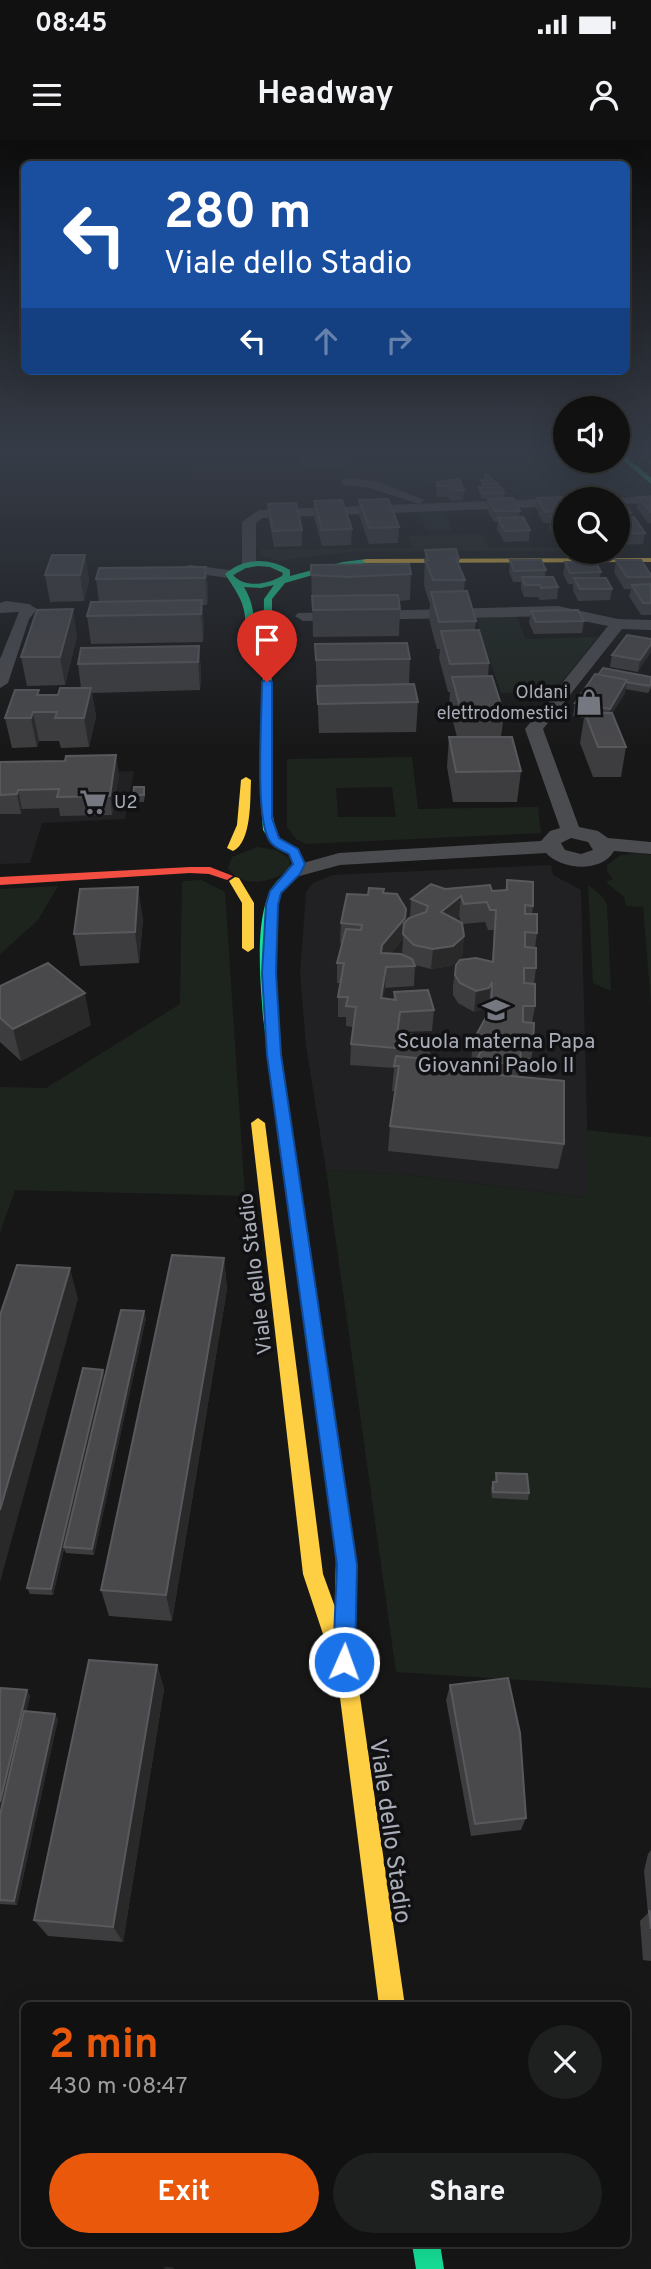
<!DOCTYPE html>
<html lang="en">
<head>
<meta charset="utf-8">
<style>
	:root { --surface:#111; --page:#1e1f1f; --text:#f1f3f6; --muted:#9c9d9f; --line:#303131; --accent:#ea580c }
	body { margin:0; font-family:Overpass,sans-serif; background:var(--page); color:var(--text); height:100vh; display:flex; flex-direction:column; font-size:26px; white-space:nowrap }
	* { box-sizing:border-box; margin:0 }
	p { font-size:23px; color:var(--muted) }
	.icon { flex:none; width:38px; height:38px; fill:none; stroke:currentColor; stroke-width:2; stroke-linecap:round; stroke-linejoin:round }
	.map { position:relative; flex:1; overflow:hidden }
	.panel { position:absolute; left:21px; top:1862px; width:609px; height:245px; display:flex; flex-direction:column; background:var(--surface); border-radius:10px; box-shadow:0 7px 28px #0002,0 0 0 2px var(--line) }
	.panel>* { flex:none }
	.banner { position:absolute; left:21px; top:21px; width:609px; height:214px; border-radius:10px; box-shadow:0 7px 28px #0002,0 0 0 2px var(--line); background:#1a4fa0; color:#fff; overflow:hidden }
	.controls { position:absolute; left:553px; top:256px; display:grid; gap:14px }
	.controls a { display:grid; place-items:center; width:77px; height:77px; border-radius:50%; background:var(--surface); box-shadow:0 7px 28px #0002,0 0 0 2px var(--line); font-size:35px }
	.pin { position:absolute; display:grid; place-items:center; width:60px; height:60px; color:#fff; margin:-72px -30px; border-radius:50% 50% 50% 0; rotate:-45deg; box-shadow:0 0 7px #0007 }
	.pin .icon { rotate:45deg }
	.me { position:absolute; width:77px; margin:-38px; rotate:2deg; stroke-linejoin:round; filter:drop-shadow(0 0 5px #0008) }
	.turn { display:flex; align-items:center; gap:24px; height:147px; padding:0 28px; font-size:32px }
	.turn .icon { width:91px; height:91px; stroke-width:2.5 }
	.turn b { display:block; font-size:49px; line-height:60px }
	.lanes { display:flex; align-items:center; height:66px; padding:0 28px; background:#0003; justify-content:center; gap:35px; direction:ltr }
	.lanes .off { opacity:.35 }
	.round { display:grid; place-items:center; flex:none; width:74px; height:74px; border-radius:37px; background:var(--page) }
	.overview { display:flex; align-items:center; justify-content:space-between; height:119px; padding:0 28px }
	h1 { font-size:42px; font-weight:700; line-height:52px; color:var(--accent) }
	.action { display:flex; gap:14px; margin-top:auto; padding:14px 28px }
	.action a { flex:1; height:80px; border-radius:42px; background:var(--accent); color:#fff; font-size:28px; font-weight:700; line-height:80px; text-align:center }
	.action a+a { background:var(--page); color:var(--text) }
	.status { display:flex; justify-content:space-between; align-items:center; height:49px; padding:0 35px; background:var(--surface); direction:ltr }
	.status svg { height:19px; fill:currentColor }
	header { display:flex; justify-content:space-between; align-items:center; height:91px; padding:0 28px; background:var(--surface); font-size:32px; font-weight:700 }
	.map>svg:first-child { display:block }
	.built { fill:#212123 }
	.green { fill:#1d241e; fill-rule:evenodd }
	.lines { fill:none; stroke-linecap:round; stroke-linejoin:round }
	.street { fill:#4b4c50; fill-rule:evenodd }
	.fast { fill:#16e098; fill-rule:evenodd }
	.slow { fill:#ffcf43; fill-rule:evenodd }
	.jam { fill:#f24e42; fill-rule:evenodd }
	.wall { fill:#3d3d3f; fill-rule:evenodd }
	.shaded-wall { fill:#29292a }
	.building { fill:#49494c; stroke:#58595d; stroke-width:2 }
	.route { fill:#1a73e8; stroke:#114b97; stroke-width:2 }
	.labels { text-anchor:middle; stroke-width:7; stroke-linejoin:round; paint-order:stroke }
	.far-poi-label { font-size:18px; fill:#a8adb8; stroke:#111113; text-anchor:end }
	.poi-label { font-size:21px; fill:#a8adb8; stroke:#111113 }
	.street-label { font-size:21px; fill:#a8adb8; stroke:#111113 }
	.near-street-label { font-size:24px; fill:#a8adb8; stroke:#111113 }
</style>
</head>
<body>
<div class="status"><b>08:45</b><svg viewBox="0 0 49 12"><path d="M0 12V9h3v3zM5 12V6h3v6zM10 12V3h3v9zM15 12V0h3v12zM26 1h20v11H26zM47 4h2v5h-2z"/></svg></div>
<header><svg class="icon" aria-label="menu" viewBox="0 0 24 24"><path d="M4 6h16M4 12h16M4 18h16"/></svg>Headway<svg class="icon" aria-label="person" viewBox="0 0 24 24"><circle cx="12" cy="8" r="4"/><path d="M4 21q1-7 8-7t8 7"/></svg></header>
<div class="map">
<svg width="651" height="2129" viewBox="0 0 651 2129">
	<rect width="100%" height="100%" fill="#171717"/>
	<!-- built -->
	<g class="built">
		<polygon points="207,313 375,313 388,347 372,342 320,340 191,340 189,315"/>
		<polygon points="134,631 125,679 42,683 30,723 0,724 0,636"/>
		<polygon points="551,725 553,735 581,750 589,1058 409,1035 326,1030 306,906 300,834 306,752 313,743 332,735"/>
	</g>
	<!-- green -->
	<g class="green">
		<polygon points="375,313 523,313 525,316 565,315 565,320 618,320 651,346 651,356 523,360 510,338 441,342 443,345 400,350 388,347"/>
		<polygon points="444,370 453,390 427,391 418,371"/>
		<polygon points="482,394 489,407 565,408 565,411 594,411 349,412 279,421 260,416 262,409 412,408 408,396"/>
		<polygon points="516,475 526,499 598,497 555,550 501,553 475,476"/>
		<path d="M 412,617 L 418,669 L 538,667 L 541,693 L 306,704 L 296,699 L 287,687 L 287,619 ZM 392,647 L 396,677 L 338,677 L 336,648 Z"/>
		<path d="M 257,707 L 276,710 L 289,718 L 290,729 C 273,742 242,750 228,728 L 232,717 Z"/>
		<polygon points="637,713 651,715 651,864 643,767 626,766 624,757 606,742 613,739 607,731 607,725 621,715"/>
		<polygon points="201,740 225,752 245,1056 15,1050 0,1093 0,947 46,948 180,864 182,741"/>
		<polygon points="588,745 603,757 607,765 611,851 593,843"/>
		<polygon points="58,746 38,780 0,814 0,749"/>
		<polygon points="586,990 651,997 651,1548 396,1532 326,1030 409,1035 588,1058"/>
	</g>
	<g class="lines">
		<!-- street -->
		<g class="street">
			<polygon points="346,338 375,341 425,360 419,364 370,348 342,345 342,339"/>
			<polygon points="651,355 651,363 618,364 618,359 613,359"/>
			<polygon points="565,358 567,359 565,366 262,378 256,383 256,424 249,428 242,424 242,382 259,370"/>
			<polygon points="190,425 229,430 236,434 229,438 185,432 185,426"/>
			<polygon points="6,461 29,464 37,469 29,479 8,543 0,548 0,519 19,472 0,473 0,463"/>
			<path d="M 558,466 L 618,479 L 651,480 L 651,490 L 622,489 L 543,589 L 579,687 L 598,691 L 608,698 L 651,702 L 651,714 L 614,711 C 602,733 561,730 546,713 L 340,725 L 296,737 L 289,735 L 286,731 L 289,727 L 339,713 L 541,701 L 550,691 L 560,688 L 525,589 L 608,486 L 558,476 L 303,481 L 295,476 L 298,473 ZM 571,698 L 588,702 L 593,710 L 581,714 L 565,710 L 561,703 Z"/>
		</g>
		<!-- fast -->
		<g class="fast">
			<polygon points="618,313 622,313 651,338 651,344 618,316"/>
			<path d="M 366,419 L 369,423 L 344,426 L 285,443 L 272,459 L 271,662 L 275,690 L 284,704 L 274,706 L 263,690 L 261,662 L 264,459 L 274,445 L 261,448 L 244,447 C 255,465 255,483 253,503 L 249,506 L 245,503 C 247,467 244,463 225,434 C 244,417 269,418 290,430 L 290,436 L 343,422 ZM 258,426 L 270,427 L 283,433 L 282,436 C 268,444 245,449 233,435 L 246,428 Z"/>
			<path d="M 289,733 L 295,737 C 290,742 284,747 281,753 C 262,797 276,869 281,915 L 356,1417 L 353,1424 L 346,1426 L 339,1424 L 336,1417 L 263,877 C 261,843 249,748 289,733 Z"/>
			<polygon points="412,2104 440,2104 444,2129 416,2129"/>
		</g>
		<!-- slow -->
		<g class="slow">
			<polygon points="651,418 651,422 366,423 362,421 366,419"/>
			<path d="M 246,637 L 251,640 C 250,659 252,702 233,711 L 227,708 L 237,685 L 241,640 Z"/>
			<polygon points="235,737 239,738 254,763 254,808 248,812 242,808 242,763 229,741"/>
			<polygon points="258,978 265,983 323,1434 335,1467 336,1417 339,1410 346,1408 353,1410 356,1417 355,1522 405,1866 379,1866 334,1510 329,1507 325,1500 303,1434 251,983"/>
		</g>
		<!-- jam -->
		<polygon class="jam" points="190,727 210,727 233,736 227,740 209,734 190,733 0,745 0,737"/>
	</g>
	<!-- wall -->
	<g class="wall">
		<polygon points="299,313 350,313 350,325 303,327"/>
		<polygon points="644,313 651,313 651,325 643,318"/>
		<polygon points="485,333 498,344 497,347 504,353 504,359 520,371 519,376 530,390 529,401 504,402 497,389 498,382 494,382 487,370 488,359 482,359 479,353 479,347 482,347 481,340 484,340"/>
		<polygon points="437,342 464,350 463,360 450,361 448,357 438,357 436,353"/>
		<polygon points="639,357 651,357 651,383 648,383 637,368"/>
		<polygon points="537,358 565,359 565,403 557,403 549,388 550,383 543,383 536,368"/>
		<polygon points="618,359 631,373 630,377 645,393 643,404 618,405"/>
		<polygon points="359,360 399,387 398,403 369,404 359,375"/>
		<polygon points="314,361 352,389 351,405 322,406 314,377"/>
		<polygon points="268,364 302,390 302,406 274,407 269,380"/>
		<polygon points="425,410 459,419 459,426 465,440 464,451 476,481 475,490 489,523 488,536 504,574 501,597 521,631 517,662 453,662 447,627 449,597 457,597 449,566 450,552 448,552 439,518 440,509 437,509 429,479 430,464 424,446"/>
		<polygon points="85,415 89,441 84,461 50,462 45,435"/>
		<polygon points="510,420 546,430 545,437 558,447 557,459 540,460 538,457 524,457 521,449 521,442 513,442 509,432"/>
		<polygon points="616,420 651,435 651,475 641,475 629,456 631,449 624,449 614,432"/>
		<polygon points="565,422 601,432 600,438 612,449 610,460 578,461 573,450 573,444 568,444 563,434"/>
		<polygon points="311,425 411,434 410,460 399,461 400,469 399,496 313,497"/>
		<polygon points="206,427 208,453 207,465 202,465 204,487 203,502 91,504 87,476 99,462 96,439"/>
		<polygon points="531,471 584,481 582,493 534,494 529,483"/>
		<polygon points="77,496 65,545 27,546 21,517"/>
		<polygon points="651,499 638,532 610,527 612,515"/>
		<polygon points="315,504 410,519 409,545 418,562 416,592 319,593"/>
		<polygon points="199,506 201,534 200,550 92,553 96,577 89,607 61,608 59,601 39,601 37,607 12,608 5,578 40,555 58,555 81,548 78,524"/>
		<polygon points="595,534 651,537 651,548 648,553 625,549 625,553 612,573 626,607 621,637 593,637 580,603 584,578 573,576 575,563"/>
		<polygon points="0,622 119,634 112,675 60,676 59,668 22,669 21,674 0,674"/>
		<polygon points="145,654 144,662 134,662 133,655"/>
		<path d="M 507,740 L 533,766 L 532,774 L 537,793 L 535,808 L 536,828 L 534,844 L 535,866 L 532,883 L 533,907 L 530,927 L 520,927 L 518,937 L 564,1004 L 558,1029 L 388,1011 L 390,986 L 395,951 L 392,951 L 394,928 L 350,925 L 351,904 L 353,887 L 346,886 L 346,877 L 338,877 L 338,857 L 340,843 L 337,843 L 337,823 L 342,804 L 340,803 L 341,783 L 368,755 L 384,753 L 406,769 L 405,782 L 410,778 L 411,759 L 445,749 L 492,751 L 505,750 ZM 459,776 L 461,783 L 455,780 ZM 485,782 L 488,790 L 494,790 L 492,822 L 456,825 L 453,846 L 453,855 L 458,863 L 474,872 L 486,868 L 489,862 L 489,872 L 474,899 L 471,920 L 476,921 L 474,933 L 445,930 L 429,919 L 431,907 L 398,894 L 398,892 L 432,891 L 434,870 L 394,852 L 393,860 L 383,858 L 385,848 L 414,846 L 415,825 L 431,829 L 451,826 L 462,816 L 464,796 L 462,784 ZM 403,799 L 402,815 L 390,814 Z"/>
		<polygon points="143,779 139,823 80,826 74,794"/>
		<polygon points="0,846 91,885 21,921 0,902"/>
		<polygon points="224,1118 227,1149 172,1481 109,1476 101,1450"/>
		<polygon points="146,1178 94,1415 66,1413 64,1409 53,1455 30,1454 27,1448 105,1235"/>
		<polygon points="496,1333 529,1353 528,1360 492,1358 491,1348 493,1342 494,1342"/>
		<polygon points="157,1525 164,1549 123,1802 48,1796 34,1780"/>
		<polygon points="450,1545 526,1678 521,1690 471,1696 446,1560"/>
		<polygon points="0,1554 30,1556 26,1571 58,1579 17,1765 0,1764"/>
		<polygon points="651,1710 651,1823 651,1821 643,1820 640,1781 648,1773 644,1731 648,1714"/>
	</g>
	<!-- shaded-wall -->
	<g class="shaded-wall">
		<polygon points="85,415 89,441 84,461 80,435"/>
		<polygon points="206,427 208,453 207,465 205,438"/>
		<polygon points="202,460 204,487 203,502 201,474"/>
		<polygon points="73,469 77,496 65,545 60,517"/>
		<polygon points="651,504 651,512 638,532 640,520"/>
		<polygon points="199,506 201,534 200,550 198,522"/>
		<polygon points="627,540 625,553 607,582 610,569"/>
		<polygon points="91,548 96,577 89,607 84,578"/>
		<polygon points="33,572 39,601 37,607 31,578"/>
		<polygon points="116,615 119,634 112,675 110,656"/>
		<polygon points="18,650 22,669 21,674 17,654"/>
		<polygon points="138,747 143,779 139,823 135,792"/>
		<polygon points="461,756 459,776 439,792 441,772"/>
		<polygon points="406,769 404,798 403,794 403,799 381,825 382,805"/>
		<polygon points="464,796 462,816 451,826 431,829 433,809"/>
		<polygon points="386,827 385,848 380,879 381,858"/>
		<polygon points="492,842 489,862 486,868 474,872 476,851"/>
		<polygon points="85,853 91,885 21,921 13,889"/>
		<polygon points="224,1118 227,1149 172,1481 166,1455"/>
		<polygon points="70,1128 78,1159 0,1442 0,1370"/>
		<polygon points="144,1171 146,1178 94,1415 92,1409"/>
		<polygon points="103,1230 105,1236 53,1455 51,1449"/>
		<polygon points="157,1525 164,1549 123,1802 113,1787"/>
		<polygon points="27,1550 30,1556 0,1680 0,1662"/>
		<polygon points="55,1574 58,1579 17,1765 14,1761"/>
		<polygon points="163,2127 172,2127 175,2129 165,2129"/>
	</g>
	<!-- building -->
	<g class="building">
		<polygon points="485,333 498,344 483,344 481,340 487,340"/>
		<polygon points="459,339 464,350 450,350 449,346 438,346 437,342"/>
		<polygon points="479,347 501,347 504,353 483,354"/>
		<polygon points="566,357 567,359 565,359 565,371 545,372 537,358"/>
		<polygon points="639,357 651,357 651,372 650,372"/>
		<polygon points="513,358 520,371 495,371 488,359"/>
		<polygon points="620,358 631,373 618,373 618,359 588,359"/>
		<polygon points="388,359 399,387 369,388 359,360"/>
		<polygon points="342,360 352,389 322,390 314,361"/>
		<polygon points="296,363 302,390 273,391 268,364"/>
		<polygon points="523,377 530,390 505,391 498,378"/>
		<polygon points="551,377 565,377 565,392 559,392"/>
		<polygon points="618,377 634,377 645,393 618,394"/>
		<polygon points="456,409 459,419 456,419 465,440 433,440 425,420 428,420 425,410"/>
		<polygon points="52,415 85,415 80,435 45,435"/>
		<polygon points="510,420 541,420 546,430 514,431"/>
		<polygon points="616,420 641,420 651,435 651,437 627,437"/>
		<polygon points="565,422 596,422 601,432 570,433"/>
		<polygon points="409,424 411,434 348,437 311,435 311,425"/>
		<polygon points="206,427 205,438 96,439 99,428"/>
		<polygon points="522,437 553,437 558,447 541,448 540,445 525,445"/>
		<polygon points="574,438 606,438 612,449 580,449"/>
		<polygon points="651,444 651,463 643,463 632,445"/>
		<polygon points="467,451 476,481 439,482 431,452"/>
		<polygon points="398,455 400,469 313,470 312,456"/>
		<polygon points="202,460 201,474 87,476 91,462"/>
		<polygon points="73,469 60,517 21,517 37,470"/>
		<polygon points="578,470 584,481 536,482 531,471"/>
		<polygon points="479,490 489,523 450,524 441,491"/>
		<polygon points="627,495 651,499 651,504 640,520 612,515"/>
		<polygon points="407,503 410,519 316,520 315,504"/>
		<polygon points="199,506 198,522 78,524 81,508"/>
		<polygon points="603,528 651,537 651,544 649,546 626,542 627,540 598,535"/>
		<polygon points="595,534 627,540 610,569 575,563"/>
		<polygon points="492,536 504,574 462,575 452,537"/>
		<polygon points="414,544 418,562 318,564 317,546"/>
		<polygon points="60,548 91,548 84,578 55,578 57,572 33,572 31,578 5,578 15,550 39,550 37,555 58,555"/>
		<polygon points="585,573 612,573 626,607 598,607"/>
		<polygon points="449,597 512,597 521,631 456,632"/>
		<polygon points="116,615 110,656 57,657 59,649 18,650 17,654 0,655 0,622 65,621 66,616"/>
		<polygon points="134,647 144,647 144,655 133,655"/>
		<polygon points="507,740 533,742 533,766 525,765 525,774 537,774 537,793 525,792 525,807 536,808 536,828 524,828 524,843 535,844 535,866 523,866 523,882 534,883 533,907 521,906 520,925 476,921 485,903 474,899 491,868 492,842 489,848 476,851 460,843 455,835 456,825 460,820 476,818 493,822 496,770 490,770 487,762 464,764 461,756 441,772 462,783 464,796 453,806 433,809 414,805 403,794 404,783 409,778 426,772 428,766 411,759 431,744 445,749 490,745 492,751 507,750"/>
		<polygon points="138,747 135,792 74,794 80,749"/>
		<polygon points="369,748 384,749 383,753 397,754 406,769 405,778 382,805 381,813 401,814 412,819 415,826 386,827 381,858 396,860 394,852 428,850 434,870 400,872 397,894 418,895 429,901 431,907 407,909 351,904 356,867 346,866 348,857 338,857 344,823 337,823 346,789 361,790 362,785 341,783 347,754 368,755"/>
		<polygon points="48,823 85,853 13,889 0,878 0,846"/>
		<polygon points="396,916 446,921 445,930 564,941 564,1004 390,986 399,926 394,926"/>
		<polygon points="172,1115 224,1118 166,1455 101,1450"/>
		<polygon points="17,1125 70,1128 0,1370 0,1175"/>
		<polygon points="121,1170 144,1171 92,1409 64,1407"/>
		<polygon points="83,1228 103,1230 51,1449 27,1448"/>
		<polygon points="496,1333 527,1334 529,1353 493,1352 493,1342 497,1342"/>
		<polygon points="89,1520 157,1525 113,1787 34,1780"/>
		<polygon points="508,1538 520,1593 526,1678 475,1684 450,1545"/>
		<polygon points="1,1548 27,1550 0,1662 0,1554"/>
		<polygon points="24,1571 55,1574 14,1761 0,1760 0,1675"/>
		<polygon points="649,1771 651,1772 651,1789"/>
	</g>
	<!-- sky -->
	<linearGradient id="sky" x2="0" y2="1"><stop stop-color="#0d0d0d"/><stop offset="0.51" stop-color="#363c47"/><stop offset="1" stop-color="#363c47" stop-opacity="0"/></linearGradient>
	<rect width="651" height="611" fill="url(#sky)"/>
	<!-- route -->
	<path class="route" d="M 267,539 L 272,542 L 272,678 L 279,698 L 298,709 L 305,724 L 300,734 L 281,753 L 278,765 L 276,833 L 281,915 L 357,1425 L 355,1522 L 352,1530 L 344,1533 L 336,1530 L 333,1522 L 337,1425 L 267,915 L 262,833 L 266,765 L 270,751 L 293,724 L 289,714 C 280,709 272,707 268,698 C 255,671 262,576 262,542 Z"/>
	<!-- icons -->
	<defs>
		<symbol id="shop-bare" viewBox="-9 -9 18 18"><path d="M-5-2.5h2.3a2.7 3.5 0 0 1 5.4 0H5L5.5 6h-11ZM-1.5-2.5h3a1.5 2.3 0 0 0-3 0Z" fill="#757880" stroke="#111113" stroke-width="2.5" paint-order="stroke"/></symbol>
		<symbol id="supermarket-bare" viewBox="-9 -9 18 18"><path d="M-6-5.5h2.5l.6 2H6L4.5 2H-2.5L-4.4-4H-6ZM-1.5 3.2a1.3 1.3 0 1 0 .1 0ZM3 3.2a1.3 1.3 0 1 0 .1 0Z" fill="#757880" stroke="#111113" stroke-width="2.5" paint-order="stroke"/></symbol>
		<symbol id="school-bare" viewBox="-9 -9 18 18"><path d="M0-5L7-2L0 1L-7-2ZM-4 1L0 2.5L4 1V4Q0 6-4 4Z" fill="#757880" stroke="#111113" stroke-width="2.5" paint-order="stroke"/></symbol>
	</defs>
	<g fill-rule="evenodd">
		<use href="#shop-bare" x="570" y="543" width="38" height="38"/>
		<use href="#supermarket-bare" x="74" y="643" width="38" height="38"/>
		<use href="#school-bare" x="477" y="851" width="38" height="38"/>
	</g>
	<g class="labels">
		<!-- far-poi labels -->
		<g class="far-poi-label">
			<text x="568" y="558">Oldani<tspan x="568" dy="21">elettrodomestici</tspan></text>
			<text x="114" y="668" text-anchor="start">U2</text>
		</g>
		<!-- poi labels -->
		<g class="poi-label">
			<text x="496" y="908">Scuola materna Papa<tspan x="496" dy="24">Giovanni Paolo II</tspan></text>
		</g>
		<!-- street labels -->
		<g class="street-label">
			<text transform="translate(255 1134) rotate(-97)" y="7">Viale dello Stadio</text>
		</g>
		<!-- near-street labels -->
		<g class="near-street-label">
			<text transform="translate(391 1691) rotate(82)" y="8">Viale dello Stadio</text>
		</g>
	</g>
</svg>
<div class="controls">
<a><svg class="icon" aria-label="sound" viewBox="0 0 24 24"><path d="M4 9h4l5-4v14l-5-4H4zM17 9q2 3 0 6"/></svg></a>
<a><svg class="icon" aria-label="search" viewBox="0 0 24 24"><circle cx="10" cy="10" r="6"/><path d="M15 15l6 6"/></svg></a>
</div>
<div class="pin" style="left:267px;top:542px;background:#d93025"><svg class="icon" aria-label="arrive" viewBox="0 0 24 24"><path d="M6 21V4h12l-3 4 3 4H6"/></svg></div>
<svg class="me" style="left:344px;top:1522px" viewBox="-20 -20 40 40"><circle r="17" fill="#1a73e8" stroke="#fff" stroke-width="3"/><path d="M0-11L8 9 0 5-8 9z" fill="#fff"/></svg>
<div class="banner">
<div class="turn"><svg class="icon" aria-label="left" viewBox="0 0 24 24"><path d="M17 20v-9H6M10 6l-5 5 5 5"/></svg><div><b>280 m</b>Viale dello Stadio</div></div>
<div class="lanes"><svg class="icon" aria-label="left" viewBox="0 0 24 24"><path d="M17 20v-9H6M10 6l-5 5 5 5"/></svg><svg class="icon off" aria-label="ahead" viewBox="0 0 24 24"><path d="M12 20V5M6 11l6-6 6 6"/></svg><svg class="icon off" aria-label="right" viewBox="0 0 24 24"><path d="M7 20v-9h11M14 6l5 5-5 5"/></svg></div>
</div>
<section class="panel">
<div class="overview"><div><h1>2 min</h1><p>430 m · 08:47</p></div><a class="round"><svg class="icon" aria-label="close" viewBox="0 0 24 24"><path d="M6 6l12 12M18 6L6 18"/></svg></a></div>
<div class="action"><a>Exit</a><a>Share</a></div>
</section>
</div>
</body>
</html>
